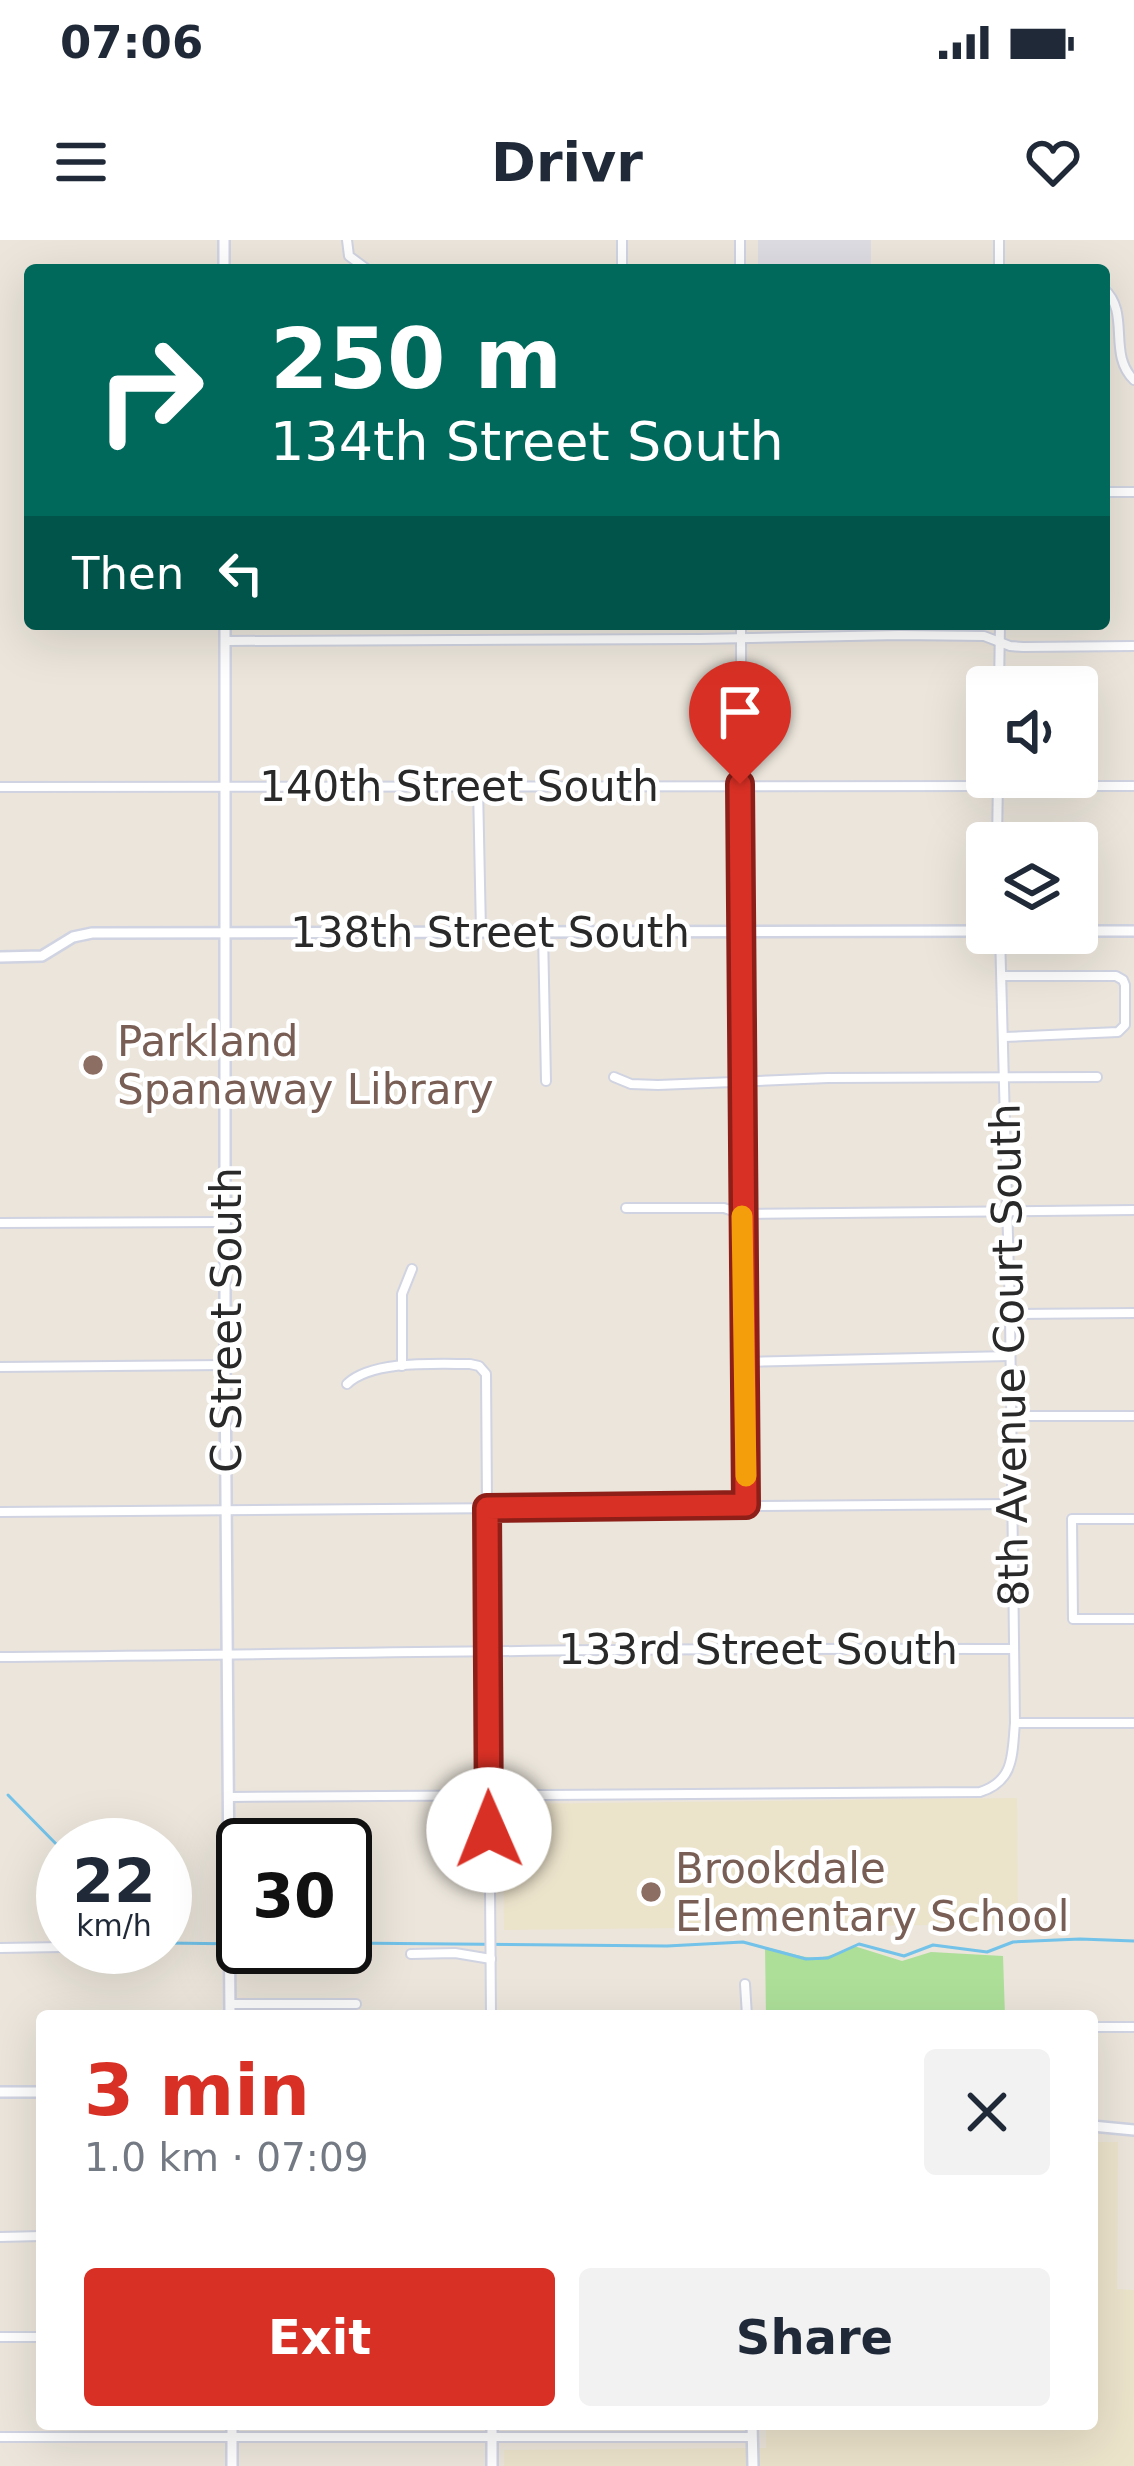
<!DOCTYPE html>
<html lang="en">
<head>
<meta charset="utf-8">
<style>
	:root { --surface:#fff; --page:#f2f2f3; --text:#1f2937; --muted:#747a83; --accent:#d93025 }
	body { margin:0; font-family:"DejaVu Sans",sans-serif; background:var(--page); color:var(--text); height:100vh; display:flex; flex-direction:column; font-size:45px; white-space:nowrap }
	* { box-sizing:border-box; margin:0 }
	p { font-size:39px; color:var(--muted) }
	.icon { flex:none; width:66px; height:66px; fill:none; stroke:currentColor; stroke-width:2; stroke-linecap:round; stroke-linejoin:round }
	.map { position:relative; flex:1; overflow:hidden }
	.panel { position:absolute; left:36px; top:1770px; width:1062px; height:420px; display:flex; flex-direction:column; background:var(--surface); border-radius:12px; box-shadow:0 12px 48px #0002 }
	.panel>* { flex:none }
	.top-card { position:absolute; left:24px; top:24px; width:1086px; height:366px; border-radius:12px; box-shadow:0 12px 48px #0002; background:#00695c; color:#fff; overflow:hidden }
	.fabs { position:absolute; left:966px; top:426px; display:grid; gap:24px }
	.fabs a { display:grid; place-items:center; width:132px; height:132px; border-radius:12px; background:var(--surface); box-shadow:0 12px 48px #0002; font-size:60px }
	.speed { position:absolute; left:36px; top:1578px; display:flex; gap:24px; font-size:60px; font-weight:700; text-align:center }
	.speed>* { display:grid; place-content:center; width:156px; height:156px; border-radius:50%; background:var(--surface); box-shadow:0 12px 48px #0002; line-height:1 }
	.speed small { font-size:30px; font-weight:400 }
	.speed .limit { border:6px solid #111; border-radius:18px; background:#fff; color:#111 }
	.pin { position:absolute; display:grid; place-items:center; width:102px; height:102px; color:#fff; margin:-123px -51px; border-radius:50% 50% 50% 0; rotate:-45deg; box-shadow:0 0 12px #0007 }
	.pin .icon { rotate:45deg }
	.me { position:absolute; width:132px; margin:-66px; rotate:359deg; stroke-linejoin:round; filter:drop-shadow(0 0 9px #0008) }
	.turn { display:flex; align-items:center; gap:42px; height:252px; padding:0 48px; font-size:54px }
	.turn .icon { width:156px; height:156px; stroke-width:2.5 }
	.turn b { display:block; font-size:84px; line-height:102px }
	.then { display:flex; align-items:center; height:114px; padding:0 48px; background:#0003; gap:24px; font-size:45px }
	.round { display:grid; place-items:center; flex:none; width:126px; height:126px; border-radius:12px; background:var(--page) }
	.overview { display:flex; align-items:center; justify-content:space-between; height:204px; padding:0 48px }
	h1 { font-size:72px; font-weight:700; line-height:90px; color:var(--accent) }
	.primary-button { display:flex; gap:24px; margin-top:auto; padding:24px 48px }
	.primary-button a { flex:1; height:138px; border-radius:12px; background:var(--accent); color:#fff; font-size:48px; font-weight:700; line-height:138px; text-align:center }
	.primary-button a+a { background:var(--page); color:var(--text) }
	.status { display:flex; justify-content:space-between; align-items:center; height:84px; padding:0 60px; background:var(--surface); direction:ltr }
	.status svg { height:33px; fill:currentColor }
	header { display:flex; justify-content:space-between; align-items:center; height:156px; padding:0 48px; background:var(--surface); font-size:54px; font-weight:700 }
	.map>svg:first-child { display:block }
	.industrial { fill:#dedce3 }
	.education { fill:#ece3cb }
	.green { fill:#addf99 }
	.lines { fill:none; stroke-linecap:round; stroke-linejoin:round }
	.stream { stroke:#72c2e9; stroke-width:3 }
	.minor-casing { stroke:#d0d3e1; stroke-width:12 }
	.tertiary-casing { stroke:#d0d3e1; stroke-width:14 }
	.minor { stroke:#fff; stroke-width:8 }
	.tertiary { stroke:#fff; stroke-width:9 }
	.route-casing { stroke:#8d1f18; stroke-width:30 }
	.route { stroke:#d93025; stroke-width:21 }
	.slow { stroke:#f59e0b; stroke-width:21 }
	.education-dot { fill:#8d6e63; stroke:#fff; stroke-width:4.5 }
	.labels { text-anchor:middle; stroke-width:9; stroke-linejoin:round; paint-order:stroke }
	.street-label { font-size:42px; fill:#292929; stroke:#fff }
	.education-label { font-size:42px; fill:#785e54; stroke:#fff; text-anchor:start }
</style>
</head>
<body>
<div class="status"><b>07:06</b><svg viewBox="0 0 49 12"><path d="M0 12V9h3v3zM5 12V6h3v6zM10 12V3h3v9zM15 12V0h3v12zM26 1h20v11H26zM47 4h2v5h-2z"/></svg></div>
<header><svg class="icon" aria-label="menu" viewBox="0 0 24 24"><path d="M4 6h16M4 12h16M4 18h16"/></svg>Drivr<svg class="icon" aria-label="heart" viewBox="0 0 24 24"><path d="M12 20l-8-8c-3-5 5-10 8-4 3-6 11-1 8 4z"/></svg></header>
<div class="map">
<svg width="1134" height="2226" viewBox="0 0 1134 2226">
	<rect width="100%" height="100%" fill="#ebe5db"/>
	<!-- industrial -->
	<rect class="industrial" x="758" y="0" width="113" height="30"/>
	<!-- education -->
	<g class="education">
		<polygon points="1017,1558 1018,1684 504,1690 503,1564"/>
		<polygon points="1092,1902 1118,1902 1117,2049 1134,2050 1134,2226 504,2226 504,2210 766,2208 766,2184 1092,2184"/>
	</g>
	<!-- green -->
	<path class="green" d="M 854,1706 L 902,1721 L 931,1712 L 1003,1716 L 1005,1776 L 766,1776 L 765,1707 C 807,1716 812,1726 854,1706 Z"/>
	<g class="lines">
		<!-- stream -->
		<g class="stream">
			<polyline points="8,1555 63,1611"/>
			<polyline points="165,1703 243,1704"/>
			<polyline points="345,1703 667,1706 743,1702 806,1719 828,1718 859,1704 904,1716 933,1705 987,1712 1013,1702 1080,1699 1134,1701"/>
		</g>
		<defs>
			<g id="minor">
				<polyline points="347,0 349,16 368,30"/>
				<polyline points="740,0 740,30"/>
				<polyline points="999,0 999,30"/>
				<polyline points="622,30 622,0"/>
				<path d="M 1104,49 C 1131,73 1107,114 1134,140"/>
				<polyline points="1104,252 1134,252"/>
				<polyline points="741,384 742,974 746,1264"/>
				<polyline points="225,401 699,399 899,395 984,396 1010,406 1023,407 1134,406"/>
				<polyline points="999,447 1000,384"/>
				<polyline points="0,547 1134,546"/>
				<polyline points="478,547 481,692"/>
				<polyline points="997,603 998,537"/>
				<polyline points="543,692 546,841"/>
				<polyline points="1003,736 1116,736 1123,740 1125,745 1125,785 1118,792 1004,797"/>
				<polyline points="614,837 631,844 658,845 828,838 1097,837"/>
				<polyline points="626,968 724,968 742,974 1134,970"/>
				<polyline points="0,983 226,982"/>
				<polyline points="1010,1074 1134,1073"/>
				<polyline points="744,1122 1010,1116"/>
				<polyline points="402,1126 402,1054 412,1029"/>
				<polyline points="0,1127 225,1125"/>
				<path d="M 347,1144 C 372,1120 436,1124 470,1124 L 479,1126 L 486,1134 L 491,1776"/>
				<polyline points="1011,1176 1134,1176"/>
				<polyline points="0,1272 1012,1264"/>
				<polyline points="1134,1279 1072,1279 1073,1379 1134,1379"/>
				<path d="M 0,1417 C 338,1414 675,1407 1013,1409"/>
				<polyline points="1015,1483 1134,1483"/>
				<path d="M 229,1557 L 980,1552 C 1015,1541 1012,1514 1015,1483 L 1010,1074 L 1000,693"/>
				<polyline points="0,1708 63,1707"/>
				<polyline points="411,1714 455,1713 491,1719"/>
				<polyline points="745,1744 747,1776"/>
				<polyline points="231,1764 356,1764"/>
				<polyline points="1092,1787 1134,1787"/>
				<polyline points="0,1997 42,1996"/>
				<polyline points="0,2097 42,2097"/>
				<polyline points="0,2197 752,2197"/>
			</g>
			<g id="tertiary">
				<polyline points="224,0 224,30"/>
				<polyline points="225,384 225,1125 230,1776"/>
				<polyline points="1077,691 1134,691"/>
				<polyline points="0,717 42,716 73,697 92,693 987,691"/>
				<polyline points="0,1852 42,1852"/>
				<polyline points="1092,1886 1134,1890"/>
				<polyline points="232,2184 232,2226"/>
				<polyline points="492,2184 492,2226"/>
				<polyline points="752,2184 753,2226"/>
			</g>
		</defs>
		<!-- minor casing -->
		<use href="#minor" class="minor-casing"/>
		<!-- tertiary casing -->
		<use href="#tertiary" class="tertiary-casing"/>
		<!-- minor -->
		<use href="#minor" class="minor"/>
		<!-- tertiary -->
		<use href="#tertiary" class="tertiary"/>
	</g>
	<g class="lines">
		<defs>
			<polyline id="route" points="489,1590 487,1268 746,1265 740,544"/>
		</defs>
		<!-- route casing -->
		<use href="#route" class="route-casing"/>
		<!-- route -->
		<use href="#route" class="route"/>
		<!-- slow -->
		<polyline class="slow" points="742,976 746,1236"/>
	</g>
	<!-- markers -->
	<g class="education-dot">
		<circle cx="93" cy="825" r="12"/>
		<circle cx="651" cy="1652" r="12"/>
	</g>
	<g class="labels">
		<!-- street labels -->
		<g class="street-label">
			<text x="459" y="561">140th Street South</text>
			<text x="490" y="707">138th Street South</text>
			<text transform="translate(226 1080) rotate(-90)" y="15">C Street South</text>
			<text transform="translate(1009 1115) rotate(-91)" y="15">8th Avenue Court South</text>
			<text x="758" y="1424">133rd Street South</text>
		</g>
		<!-- education labels -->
		<g class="education-label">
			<text x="117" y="816">Parkland<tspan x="117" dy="48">Spanaway Library</tspan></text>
			<text x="675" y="1643">Brookdale<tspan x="675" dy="48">Elementary School</tspan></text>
		</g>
	</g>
</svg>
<div class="fabs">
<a><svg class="icon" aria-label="sound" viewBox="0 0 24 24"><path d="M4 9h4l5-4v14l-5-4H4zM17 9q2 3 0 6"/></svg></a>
<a><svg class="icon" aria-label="layers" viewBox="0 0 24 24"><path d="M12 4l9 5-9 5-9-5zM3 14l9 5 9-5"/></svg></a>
</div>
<div class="speed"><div>22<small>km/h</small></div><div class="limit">30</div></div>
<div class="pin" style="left:740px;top:544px;background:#d93025"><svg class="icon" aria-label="arrive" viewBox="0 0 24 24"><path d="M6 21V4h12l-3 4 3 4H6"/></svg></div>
<svg class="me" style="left:489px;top:1590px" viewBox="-20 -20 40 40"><circle r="19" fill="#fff"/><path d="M0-13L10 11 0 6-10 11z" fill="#d93025"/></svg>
<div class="top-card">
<div class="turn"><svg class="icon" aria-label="right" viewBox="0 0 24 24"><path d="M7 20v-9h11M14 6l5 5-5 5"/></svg><div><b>250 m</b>134th Street South</div></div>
<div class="then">Then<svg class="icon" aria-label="left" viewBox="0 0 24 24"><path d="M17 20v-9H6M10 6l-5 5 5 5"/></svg></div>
</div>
<section class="panel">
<div class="overview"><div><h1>3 min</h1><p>1.0 km · 07:09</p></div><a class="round"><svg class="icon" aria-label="close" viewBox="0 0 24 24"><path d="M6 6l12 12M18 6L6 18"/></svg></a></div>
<div class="primary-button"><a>Exit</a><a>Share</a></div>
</section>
</div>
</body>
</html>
